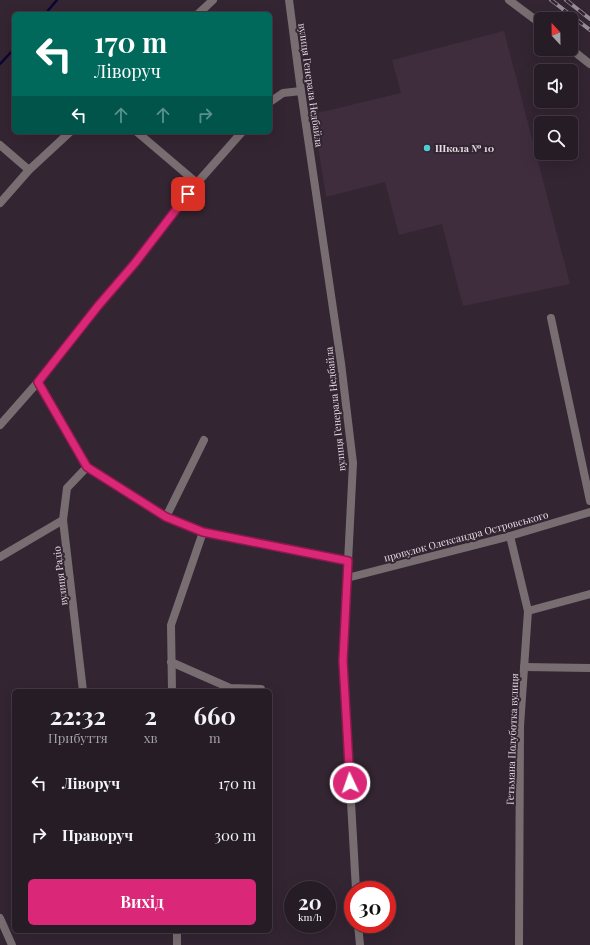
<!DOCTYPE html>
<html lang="uk">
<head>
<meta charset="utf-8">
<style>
	:root { --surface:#261c26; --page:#2e252e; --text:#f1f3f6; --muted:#a4a1a7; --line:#423a43; --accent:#db2777 }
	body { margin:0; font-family:"Playfair Display",serif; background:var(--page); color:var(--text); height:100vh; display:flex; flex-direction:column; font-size:15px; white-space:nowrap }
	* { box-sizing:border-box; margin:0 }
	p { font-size:13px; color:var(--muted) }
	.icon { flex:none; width:22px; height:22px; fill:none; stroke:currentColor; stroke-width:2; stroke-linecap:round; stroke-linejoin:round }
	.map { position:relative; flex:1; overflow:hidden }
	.sheet { position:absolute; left:12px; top:689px; width:260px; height:244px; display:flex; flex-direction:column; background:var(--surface); border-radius:6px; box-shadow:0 4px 16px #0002,0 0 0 1px var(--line) }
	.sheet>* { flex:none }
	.banner { position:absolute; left:12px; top:12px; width:260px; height:122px; border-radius:6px; box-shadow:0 4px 16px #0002,0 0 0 1px var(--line); background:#00695c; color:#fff; overflow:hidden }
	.needle { width:26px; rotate:338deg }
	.tools { position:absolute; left:534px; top:12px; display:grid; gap:8px }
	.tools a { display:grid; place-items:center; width:44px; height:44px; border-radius:6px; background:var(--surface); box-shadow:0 4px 16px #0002,0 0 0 1px var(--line); font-size:20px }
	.speed { position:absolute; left:284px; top:881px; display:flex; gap:8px; font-size:20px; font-weight:700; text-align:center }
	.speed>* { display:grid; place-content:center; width:52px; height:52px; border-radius:50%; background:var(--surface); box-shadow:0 4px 16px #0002,0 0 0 1px var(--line); line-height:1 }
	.speed small { font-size:10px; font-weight:400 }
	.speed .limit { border:6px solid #d22; background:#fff; color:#111 }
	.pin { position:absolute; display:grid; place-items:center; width:34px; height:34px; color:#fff; margin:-17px; border-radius:8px; box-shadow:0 2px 6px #0006 }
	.me { position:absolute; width:44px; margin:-22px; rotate:357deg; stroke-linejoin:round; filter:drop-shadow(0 0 3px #0008) }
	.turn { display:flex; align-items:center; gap:14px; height:84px; padding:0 16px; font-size:18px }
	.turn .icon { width:52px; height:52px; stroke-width:2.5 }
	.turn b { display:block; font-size:28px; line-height:34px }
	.lanes { display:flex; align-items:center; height:38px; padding:0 16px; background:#0003; justify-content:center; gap:20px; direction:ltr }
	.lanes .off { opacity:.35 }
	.eta { display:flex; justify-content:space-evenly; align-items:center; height:68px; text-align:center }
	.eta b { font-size:24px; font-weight:700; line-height:28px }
	.action { display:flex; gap:8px; margin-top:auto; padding:8px 16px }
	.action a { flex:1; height:46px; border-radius:6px; background:var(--accent); color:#fff; font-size:16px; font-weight:700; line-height:46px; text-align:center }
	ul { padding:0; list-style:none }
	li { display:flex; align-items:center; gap:12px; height:52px; padding:0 16px }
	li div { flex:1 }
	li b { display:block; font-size:15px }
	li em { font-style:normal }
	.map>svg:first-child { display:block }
	.built { fill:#3f2d3e }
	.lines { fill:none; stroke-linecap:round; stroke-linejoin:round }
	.stream { stroke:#0b0636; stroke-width:2.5 }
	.minor { stroke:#786e71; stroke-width:8 }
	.rail-casing { stroke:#988d97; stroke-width:4 }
	.rail { stroke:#332532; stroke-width:2.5; stroke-dasharray:8; stroke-linecap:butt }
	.route-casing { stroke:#8e194d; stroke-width:10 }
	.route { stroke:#db2777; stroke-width:7 }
	.poi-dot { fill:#51ccd2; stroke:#332532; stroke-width:1.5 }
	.labels { text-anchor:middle; stroke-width:4; stroke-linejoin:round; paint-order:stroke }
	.street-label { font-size:10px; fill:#e6dde5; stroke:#332532 }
	.poi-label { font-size:10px; font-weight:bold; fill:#e6dde5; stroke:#332532; text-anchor:start }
</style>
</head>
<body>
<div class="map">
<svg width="590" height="945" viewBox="0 0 590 945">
	<rect width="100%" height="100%" fill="#332532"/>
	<!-- built -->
	<polygon class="built" points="504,31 570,284 463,306 442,224 399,235 385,182 326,197 313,114 401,93 392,60"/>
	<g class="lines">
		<!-- stream -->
		<g class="stream">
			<polyline points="45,14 57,0"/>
			<polyline points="0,64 14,49"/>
		</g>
		<!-- minor -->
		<g class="minor">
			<polyline points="289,0 301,91 341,363 353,463 343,661 356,890"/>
			<polyline points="509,0 541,24"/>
			<polyline points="198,14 213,0"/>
			<polyline points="571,49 590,64"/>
			<polyline points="270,102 283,93 301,91"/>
			<polyline points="137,132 197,183"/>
			<polyline points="0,145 29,170"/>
			<polyline points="0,203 29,170 70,132"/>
			<polyline points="551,318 590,501"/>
			<polyline points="38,382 87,467 166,517 203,532 348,561"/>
			<polyline points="0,425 38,382 98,306 135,263 197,183 242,132"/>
			<polyline points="166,517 204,440"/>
			<polyline points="510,536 528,611 520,726 519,945"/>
			<polyline points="0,557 63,520"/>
			<polyline points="347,578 510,536 590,512"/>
			<polyline points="528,611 590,594"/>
			<polyline points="171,662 230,688 261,689"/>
			<polyline points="524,667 590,668"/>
			<polyline points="83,691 63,520 67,488 87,467"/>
			<polyline points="172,691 171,625 203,532"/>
			<polyline points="0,918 12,945"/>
			<polyline points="358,924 360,945"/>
			<polyline points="177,931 177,945"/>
		</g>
		<defs>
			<g id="rail">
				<polyline points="551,0 590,30"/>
				<polyline points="566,0 590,19"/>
			</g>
		</defs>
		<!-- rail casing -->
		<use href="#rail" class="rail-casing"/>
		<!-- rail -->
		<use href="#rail" class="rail"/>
	</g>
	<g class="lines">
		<defs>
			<polyline id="route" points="188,194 135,263 98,306 38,382 87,467 166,517 203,532 348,561 343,661 350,783"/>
		</defs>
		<!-- route casing -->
		<use href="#route" class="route-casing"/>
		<!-- route -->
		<use href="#route" class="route"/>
	</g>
	<!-- markers -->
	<circle class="poi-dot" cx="427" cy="148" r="4"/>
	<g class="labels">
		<!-- street labels -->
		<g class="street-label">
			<text transform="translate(311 85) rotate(82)" y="4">вулиця Генерала Недбайла</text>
			<text transform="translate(335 409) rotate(-96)" y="4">вулиця Генерала Недбайла</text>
			<text transform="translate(466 536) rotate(-15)" y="4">провулок Олександра Островського</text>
			<text transform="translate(60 576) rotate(-97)" y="4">вулиця Радіо</text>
			<text transform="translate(512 739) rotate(-88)" y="4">Гетьмана Полуботка вулиця</text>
		</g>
		<!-- poi labels -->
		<g class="poi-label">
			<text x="435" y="152">Школа № 10</text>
		</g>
	</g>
</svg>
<div class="tools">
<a><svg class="needle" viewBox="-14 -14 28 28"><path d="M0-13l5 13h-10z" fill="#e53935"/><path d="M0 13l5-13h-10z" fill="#a4a1a7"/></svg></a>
<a><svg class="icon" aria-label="sound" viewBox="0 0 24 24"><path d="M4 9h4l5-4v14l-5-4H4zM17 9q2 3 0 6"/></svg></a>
<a><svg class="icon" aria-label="search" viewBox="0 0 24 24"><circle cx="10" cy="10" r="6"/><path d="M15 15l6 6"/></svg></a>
</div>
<div class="speed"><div>20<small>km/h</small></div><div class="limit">30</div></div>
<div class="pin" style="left:188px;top:194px;background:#d93025"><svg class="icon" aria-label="arrive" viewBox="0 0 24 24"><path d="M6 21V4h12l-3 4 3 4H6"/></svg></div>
<svg class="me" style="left:350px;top:783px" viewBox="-20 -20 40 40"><circle r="17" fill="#db2777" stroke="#fff" stroke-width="3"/><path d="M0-11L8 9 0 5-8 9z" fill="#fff"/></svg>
<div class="banner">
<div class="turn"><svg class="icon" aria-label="left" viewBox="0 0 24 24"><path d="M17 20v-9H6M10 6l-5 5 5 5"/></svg><div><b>170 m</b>Ліворуч</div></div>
<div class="lanes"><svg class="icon" aria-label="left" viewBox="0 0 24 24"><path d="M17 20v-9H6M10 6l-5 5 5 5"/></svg><svg class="icon off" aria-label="ahead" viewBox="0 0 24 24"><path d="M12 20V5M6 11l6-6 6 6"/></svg><svg class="icon off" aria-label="ahead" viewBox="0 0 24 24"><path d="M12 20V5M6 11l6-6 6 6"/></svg><svg class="icon off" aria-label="right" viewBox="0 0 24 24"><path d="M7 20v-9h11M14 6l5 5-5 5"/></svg></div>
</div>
<section class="sheet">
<div class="eta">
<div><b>22:32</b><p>Прибуття</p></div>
<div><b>2</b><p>хв</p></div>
<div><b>660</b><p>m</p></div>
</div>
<ul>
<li><svg class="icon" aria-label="left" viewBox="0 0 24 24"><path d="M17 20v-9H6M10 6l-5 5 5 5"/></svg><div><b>Ліворуч</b></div><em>170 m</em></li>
<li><svg class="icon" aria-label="right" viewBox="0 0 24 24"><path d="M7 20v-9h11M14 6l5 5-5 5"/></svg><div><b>Праворуч</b></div><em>300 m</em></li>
</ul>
<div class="action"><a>Вихід</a></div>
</section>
</div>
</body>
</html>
